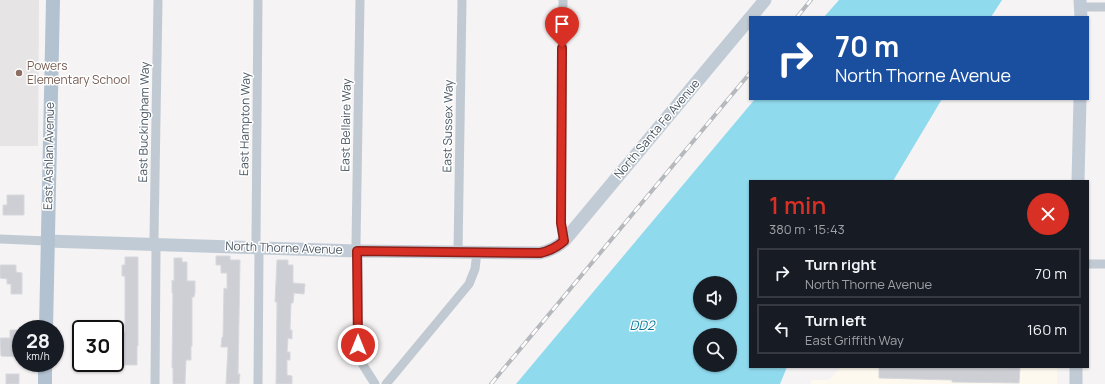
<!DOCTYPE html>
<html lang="en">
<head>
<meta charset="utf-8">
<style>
	:root { --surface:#171b24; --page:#20242c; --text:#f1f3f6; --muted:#9ea1a6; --line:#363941; --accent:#d93025 }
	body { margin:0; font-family:Manrope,sans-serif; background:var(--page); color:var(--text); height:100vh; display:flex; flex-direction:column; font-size:15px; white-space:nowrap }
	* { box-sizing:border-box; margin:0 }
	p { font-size:13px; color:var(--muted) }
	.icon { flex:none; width:22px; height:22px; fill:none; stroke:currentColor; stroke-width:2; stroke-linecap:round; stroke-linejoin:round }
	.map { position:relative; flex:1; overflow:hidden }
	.details { position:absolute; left:749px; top:180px; width:340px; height:188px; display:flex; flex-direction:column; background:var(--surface); border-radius:0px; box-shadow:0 1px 3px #0004 }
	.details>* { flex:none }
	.top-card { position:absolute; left:749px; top:16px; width:340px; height:84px; border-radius:0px; box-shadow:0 1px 3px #0004; background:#1a4fa0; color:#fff; overflow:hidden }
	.controls { position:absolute; left:693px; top:276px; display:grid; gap:8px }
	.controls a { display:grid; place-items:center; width:44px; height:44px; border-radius:50%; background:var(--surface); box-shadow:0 1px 3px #0004; font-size:20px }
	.speed { position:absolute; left:12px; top:320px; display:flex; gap:8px; font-size:20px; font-weight:700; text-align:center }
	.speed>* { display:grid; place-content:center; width:52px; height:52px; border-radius:50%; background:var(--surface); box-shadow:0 1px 3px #0004; line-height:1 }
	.speed small { font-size:10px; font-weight:400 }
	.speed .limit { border:2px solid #111; border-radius:6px; background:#fff; color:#111 }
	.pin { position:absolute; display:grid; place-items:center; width:34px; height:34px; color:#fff; margin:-41px -17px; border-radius:50% 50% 50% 0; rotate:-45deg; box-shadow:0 0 4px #0007 }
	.pin .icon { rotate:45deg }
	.me { position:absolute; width:44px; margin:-22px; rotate:0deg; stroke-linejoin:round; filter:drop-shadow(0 0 3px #0008) }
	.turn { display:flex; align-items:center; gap:14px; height:84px; padding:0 20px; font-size:18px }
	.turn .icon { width:52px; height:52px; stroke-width:2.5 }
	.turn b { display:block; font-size:28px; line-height:34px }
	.round { display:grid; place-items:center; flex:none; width:42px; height:42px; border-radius:21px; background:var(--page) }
	.head { display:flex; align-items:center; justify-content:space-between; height:68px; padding:0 20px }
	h1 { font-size:24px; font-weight:600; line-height:30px; color:var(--accent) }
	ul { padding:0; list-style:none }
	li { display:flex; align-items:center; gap:12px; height:50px; margin:0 8px 6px; padding:0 12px; border:2px solid var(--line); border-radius:0px }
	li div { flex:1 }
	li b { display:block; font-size:15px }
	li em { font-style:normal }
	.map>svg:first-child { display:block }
	.commercial { fill:#fdf9ef }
	.education { fill:#e6e4e5 }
	.water { fill:#90daee; fill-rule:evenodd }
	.building { fill:#cdcfd5; stroke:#d7d9de }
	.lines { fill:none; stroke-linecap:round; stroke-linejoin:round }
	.street { stroke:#c1cad2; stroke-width:9 }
	.secondary { stroke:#c1cbd6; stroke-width:13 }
	.primary { stroke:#b3c2d1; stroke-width:14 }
	.rail-casing { stroke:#b5b8bd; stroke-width:4 }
	.rail { stroke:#fff; stroke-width:2.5; stroke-dasharray:8; stroke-linecap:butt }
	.route-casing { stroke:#8d1f18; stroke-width:10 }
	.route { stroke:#d93025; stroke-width:7 }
	.education-dot { fill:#8d6e63; stroke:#fff; stroke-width:1.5 }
	.labels { text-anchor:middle; stroke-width:3; stroke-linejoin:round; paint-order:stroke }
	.education-label { font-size:12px; fill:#785e54; stroke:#fff; text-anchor:start }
	.street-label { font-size:12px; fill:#4a5661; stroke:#fff }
	.water-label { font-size:13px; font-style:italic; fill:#0c7c9b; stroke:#fff }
</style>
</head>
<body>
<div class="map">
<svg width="1105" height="384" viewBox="0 0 1105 384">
	<rect width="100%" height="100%" fill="#f5f3f3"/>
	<!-- commercial -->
	<polygon class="commercial" points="841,367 1057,367 1057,384 811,384 811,380 829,380"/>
	<!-- education -->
	<polygon class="education" points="0,0 39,0 38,146 0,146"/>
	<!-- water -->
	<g class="water">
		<polygon points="839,0 1002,0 991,17 824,17"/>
		<path d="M 755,99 L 942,99 L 893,181 L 750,181 L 750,367 L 787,367 L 780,384 L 516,384 ZM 700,283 L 730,283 L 730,313 L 700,313 ZM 700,335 L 730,335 L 730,365 L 700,365 Z"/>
	</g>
	<!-- building -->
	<g class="building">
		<polygon points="7,195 24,195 24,215 3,215 3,205 7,205"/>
		<polygon points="216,256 230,256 230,260 240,260 238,374 240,374 239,384 226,384 228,347 221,347 222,337 223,337 224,288 227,289 227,273 221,273 221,265 216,265"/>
		<polygon points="125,257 138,257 138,346 137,346 137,365 119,365 119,354 124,354 123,339 116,339 116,332 125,332 125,276 122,276 122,265 125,265"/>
		<polygon points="174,258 182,258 182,262 187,262 187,281 195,281 195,292 194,297 192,297 192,346 191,346 191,360 186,360 185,384 173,384 173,368 172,368 173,293 172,293 172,280 174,281"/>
		<polygon points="277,260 288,260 288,265 293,265 293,283 305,284 304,294 294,293 293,303 291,303 290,330 292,330 292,339 288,338 287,352 290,352 290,360 287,360 287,375 292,376 292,384 276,384 277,302 275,302"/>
		<polygon points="0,265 16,265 16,272 22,273 22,294 11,294 11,284 7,284 7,279 0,278"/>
		<polygon points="10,330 21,330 21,357 1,356 0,338 10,338"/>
		<polygon points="879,367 1009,368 1009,367 1020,367 1019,383 952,382 952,380 879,378"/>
		<rect x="6" y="374" width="13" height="10"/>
	</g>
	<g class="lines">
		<!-- street -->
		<g class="street">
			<polyline points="360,0 356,243 358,260 358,345 363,365 375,384"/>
			<polyline points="563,0 561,223 564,241"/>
			<polyline points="1081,7 1105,7"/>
			<polyline points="0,239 47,241"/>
			<polyline points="458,252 462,0"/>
			<polyline points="1088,264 1105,264"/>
			<polyline points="155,384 156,252 154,237 158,0"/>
			<polyline points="258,384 259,254 256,241 258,0"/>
			<polyline points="386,384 469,284 475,269 477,252"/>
		</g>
		<!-- secondary -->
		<g class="secondary">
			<polyline points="1080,0 1081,17"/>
			<polyline points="751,17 765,0"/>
			<polyline points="1078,181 1080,99"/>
			<path d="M 47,241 L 357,251 L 540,253 C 550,251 556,248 564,241 L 750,18"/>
			<polyline points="1076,384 1076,367"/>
		</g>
		<!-- primary -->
		<g class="primary">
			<polyline points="46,329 53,0"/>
			<polyline points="45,384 45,363"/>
		</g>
		<defs>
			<g id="rail">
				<polyline points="797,17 811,0"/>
				<polyline points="491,384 750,73"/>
			</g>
		</defs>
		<!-- rail casing -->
		<use href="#rail" class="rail-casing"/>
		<!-- rail -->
		<use href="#rail" class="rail"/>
	</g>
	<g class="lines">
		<defs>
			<path id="route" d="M 358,345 L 357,251 L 540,253 C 550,251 556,248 564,241 L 561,223 L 562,48"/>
		</defs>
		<!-- route casing -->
		<use href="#route" class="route-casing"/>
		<!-- route -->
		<use href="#route" class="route"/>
	</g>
	<!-- markers -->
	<circle class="education-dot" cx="19" cy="73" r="4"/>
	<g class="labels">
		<!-- education labels -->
		<g class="education-label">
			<text x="27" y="70">Powers<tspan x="27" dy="14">Elementary School</tspan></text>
		</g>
		<!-- street labels -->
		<g class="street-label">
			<text transform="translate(144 122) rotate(-89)" y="4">East Buckingham Way</text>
			<text transform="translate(245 124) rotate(-89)" y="4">East Hampton Way</text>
			<text transform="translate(346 125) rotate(-89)" y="4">East Bellaire Way</text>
			<text transform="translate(448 126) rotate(-89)" y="4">East Sussex Way</text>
			<text transform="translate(657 129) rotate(-50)" y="4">North Santa Fe Avenue</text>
			<text transform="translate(49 156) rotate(-89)" y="4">East Ashlan Avenue</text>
			<text transform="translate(284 248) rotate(2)" y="4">North Thorne Avenue</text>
		</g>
		<!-- water labels -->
		<g class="water-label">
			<text x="642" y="330">DD2</text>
		</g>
	</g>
</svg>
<div class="controls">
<a><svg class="icon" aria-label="sound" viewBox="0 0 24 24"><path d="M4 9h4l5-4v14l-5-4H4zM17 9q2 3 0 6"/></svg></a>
<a><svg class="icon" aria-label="search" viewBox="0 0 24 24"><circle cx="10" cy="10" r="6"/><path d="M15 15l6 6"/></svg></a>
</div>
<div class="speed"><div>28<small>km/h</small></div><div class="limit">30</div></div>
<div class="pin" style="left:562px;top:48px;background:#d93025"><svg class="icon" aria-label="arrive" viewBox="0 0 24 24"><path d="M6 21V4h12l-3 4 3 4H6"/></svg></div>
<svg class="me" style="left:358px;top:345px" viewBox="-20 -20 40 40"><circle r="17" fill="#d93025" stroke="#fff" stroke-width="3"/><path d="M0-11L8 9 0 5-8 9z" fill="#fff"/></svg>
<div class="top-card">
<div class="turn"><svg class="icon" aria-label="right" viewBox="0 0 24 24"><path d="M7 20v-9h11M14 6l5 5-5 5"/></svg><div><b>70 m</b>North Thorne Avenue</div></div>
</div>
<section class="details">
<div class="head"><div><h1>1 min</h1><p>380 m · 15:43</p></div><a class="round" style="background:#d93025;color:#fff"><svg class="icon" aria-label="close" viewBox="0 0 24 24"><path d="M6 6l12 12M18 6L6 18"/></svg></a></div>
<ul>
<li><svg class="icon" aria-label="right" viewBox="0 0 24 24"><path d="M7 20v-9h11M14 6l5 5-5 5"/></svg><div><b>Turn right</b><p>North Thorne Avenue</p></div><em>70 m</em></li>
<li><svg class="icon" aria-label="left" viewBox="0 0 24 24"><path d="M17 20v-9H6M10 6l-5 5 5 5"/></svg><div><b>Turn left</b><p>East Griffith Way</p></div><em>160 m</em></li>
</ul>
</section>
</div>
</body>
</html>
